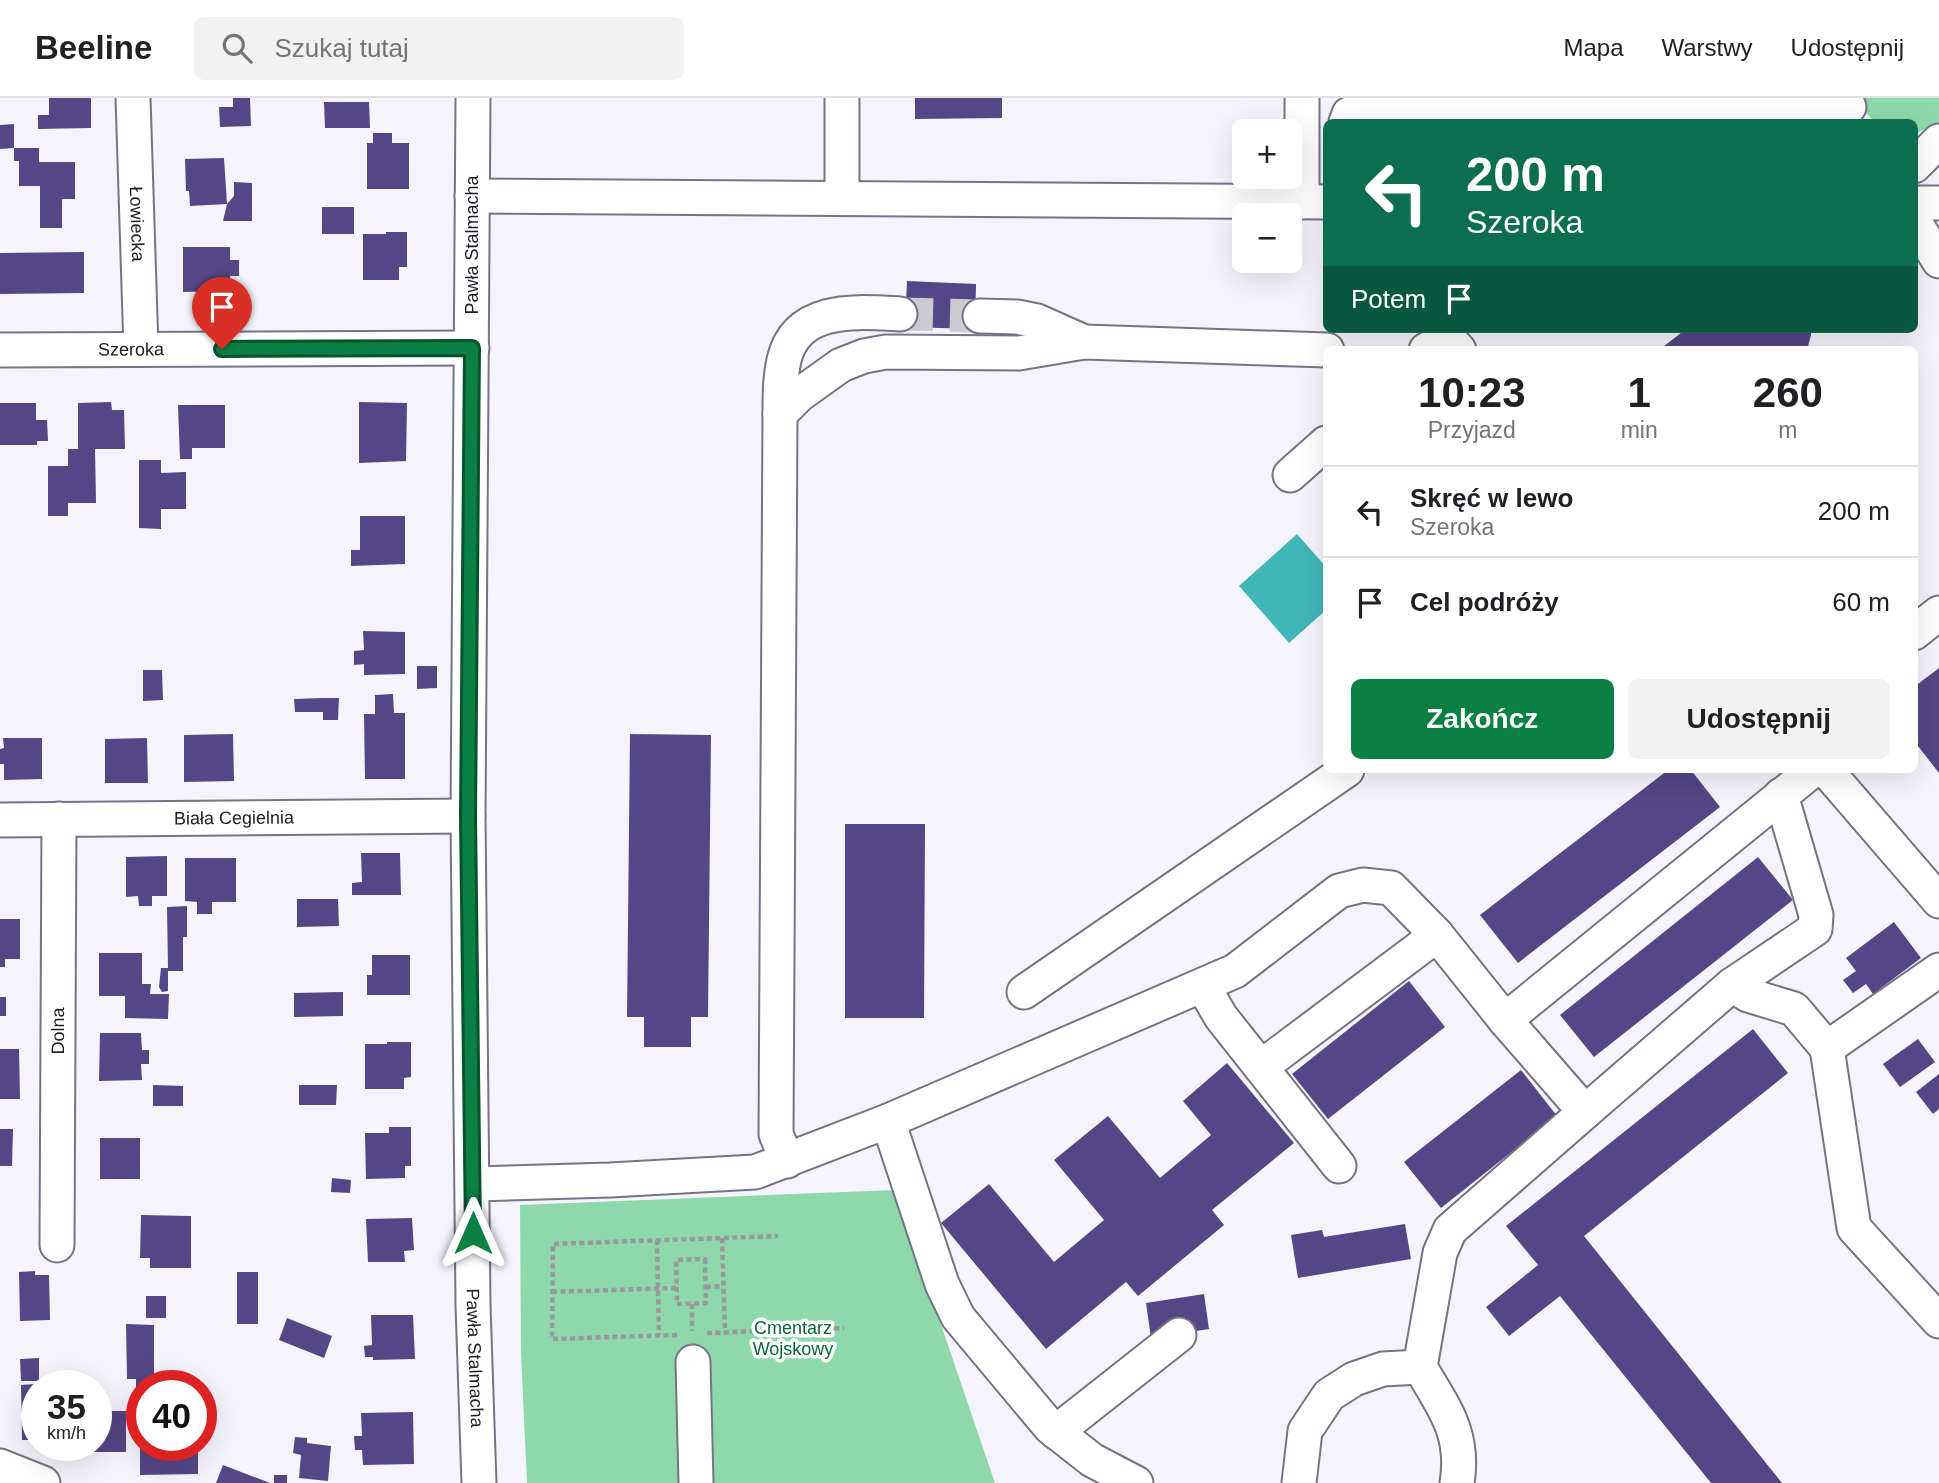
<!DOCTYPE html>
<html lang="pl">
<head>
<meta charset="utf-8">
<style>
	:root { --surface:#fff; --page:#f2f2f2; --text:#202124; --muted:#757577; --line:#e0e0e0; --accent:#0b8043 }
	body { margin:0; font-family:Helvetica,sans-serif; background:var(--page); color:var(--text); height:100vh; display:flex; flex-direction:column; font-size:26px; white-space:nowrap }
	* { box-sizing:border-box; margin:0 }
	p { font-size:23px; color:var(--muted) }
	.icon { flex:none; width:38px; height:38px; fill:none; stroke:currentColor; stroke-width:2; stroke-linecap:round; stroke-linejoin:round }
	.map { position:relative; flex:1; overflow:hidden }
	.details { position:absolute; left:1323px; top:248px; width:595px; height:427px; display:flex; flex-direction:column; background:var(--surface); border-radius:10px; box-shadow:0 7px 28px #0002 }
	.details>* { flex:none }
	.top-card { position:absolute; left:1323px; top:21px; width:595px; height:214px; border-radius:10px; box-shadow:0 7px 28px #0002; background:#0b6e4f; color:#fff; overflow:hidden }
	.fabs { position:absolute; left:1232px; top:21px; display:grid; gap:14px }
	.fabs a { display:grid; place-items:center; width:70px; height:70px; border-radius:10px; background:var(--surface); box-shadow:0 7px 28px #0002; font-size:35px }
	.speed { position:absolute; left:21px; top:1272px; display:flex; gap:14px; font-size:35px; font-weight:700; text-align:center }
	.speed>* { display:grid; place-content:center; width:91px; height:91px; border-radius:50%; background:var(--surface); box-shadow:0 7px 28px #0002; line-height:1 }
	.speed small { font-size:18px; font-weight:400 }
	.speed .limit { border:10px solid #d22; background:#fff; color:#111 }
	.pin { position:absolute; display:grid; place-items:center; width:60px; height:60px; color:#fff; margin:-72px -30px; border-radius:50% 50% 50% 0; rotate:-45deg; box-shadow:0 0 7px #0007 }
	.pin .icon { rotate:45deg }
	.me { position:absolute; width:77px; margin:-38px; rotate:0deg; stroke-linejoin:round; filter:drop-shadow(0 0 5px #0008) }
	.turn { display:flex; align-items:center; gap:24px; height:147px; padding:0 28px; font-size:32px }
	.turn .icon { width:91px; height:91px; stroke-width:2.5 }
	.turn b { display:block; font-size:49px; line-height:60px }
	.then { display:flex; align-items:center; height:66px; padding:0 28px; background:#0003; gap:14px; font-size:26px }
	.eta { display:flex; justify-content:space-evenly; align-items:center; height:119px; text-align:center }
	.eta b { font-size:42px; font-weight:800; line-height:49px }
	.primary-button { display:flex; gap:14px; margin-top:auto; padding:14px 28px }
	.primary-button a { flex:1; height:80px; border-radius:10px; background:var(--accent); color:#fff; font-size:28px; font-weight:800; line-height:80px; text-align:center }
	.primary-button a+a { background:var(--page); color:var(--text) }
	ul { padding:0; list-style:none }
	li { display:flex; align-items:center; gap:21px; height:91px; padding:0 28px; border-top:2px solid var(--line) }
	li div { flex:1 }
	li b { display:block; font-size:26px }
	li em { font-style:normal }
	header { display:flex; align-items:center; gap:42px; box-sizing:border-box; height:98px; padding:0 35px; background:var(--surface); border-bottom:2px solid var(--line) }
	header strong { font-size:33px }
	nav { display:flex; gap:38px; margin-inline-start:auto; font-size:24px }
	.search { width:490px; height:63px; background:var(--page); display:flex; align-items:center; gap:18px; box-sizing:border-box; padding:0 24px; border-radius:10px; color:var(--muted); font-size:26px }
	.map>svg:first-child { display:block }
	.green { fill:#8ed9a9 }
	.water { fill:#41b6b9 }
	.building { fill:#554685 }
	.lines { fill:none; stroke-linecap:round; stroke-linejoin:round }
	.minor-tunnel { stroke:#cbcad2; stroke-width:33; stroke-dasharray:33 17; stroke-linecap:butt }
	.minor-casing { stroke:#767386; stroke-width:37 }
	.path { stroke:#9998a0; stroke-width:4.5; stroke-dasharray:5 3.5; stroke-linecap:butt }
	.minor { stroke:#fff; stroke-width:33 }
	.route-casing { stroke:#07532c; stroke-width:18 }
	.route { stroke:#0b8043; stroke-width:12 }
	.labels { text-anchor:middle; stroke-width:7; stroke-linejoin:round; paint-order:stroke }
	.street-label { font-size:18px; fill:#212028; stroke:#fff }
	.park-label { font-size:18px; fill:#0a653a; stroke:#fff }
</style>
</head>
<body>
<header>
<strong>Beeline</strong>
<div class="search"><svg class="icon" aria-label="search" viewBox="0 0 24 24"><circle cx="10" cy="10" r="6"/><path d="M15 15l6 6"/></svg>Szukaj tutaj</div>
<nav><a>Mapa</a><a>Warstwy</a><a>Udostępnij</a></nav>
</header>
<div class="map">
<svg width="1939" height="1385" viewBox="0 0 1939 1385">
	<rect width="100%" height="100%" fill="#f5f4fc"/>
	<!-- green -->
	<g class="green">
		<polygon points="1860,0 1939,0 1939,24 1915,36 1914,24 1875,24 1861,10"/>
		<polygon points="895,1092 995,1385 527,1385 521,1255 520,1107"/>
	</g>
	<!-- water -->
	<polygon class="water" points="1297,436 1326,469 1326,512 1289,545 1239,488"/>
	<!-- building -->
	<g class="building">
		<polygon points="49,0 91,0 91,30 38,31 38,17 49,17"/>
		<polygon points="233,0 250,0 251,28 220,29 219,9 233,9"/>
		<polygon points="915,0 1002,0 1002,20 915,21"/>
		<polygon points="324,4 369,4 370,30 325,30"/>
		<polygon points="14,26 14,50 0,51 0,27"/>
		<polygon points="373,35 392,35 392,45 409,45 409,91 367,91 367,45 373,45"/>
		<polygon points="14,50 39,50 39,64 75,64 75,101 62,101 62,130 40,130 40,88 19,88 19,63 14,63"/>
		<polygon points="224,60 227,106 234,98 234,84 252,85 252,123 223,123 227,106 190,108 189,93 186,93 185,61"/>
		<rect x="322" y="109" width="32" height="27"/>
		<polygon points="386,134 407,134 407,169 399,169 399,182 363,182 363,136 386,136"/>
		<polygon points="183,149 230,149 230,162 239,162 239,178 230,178 230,193 183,194"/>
		<polygon points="84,154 84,195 0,196 0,155"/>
		<polygon points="907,183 976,186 975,231 905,229"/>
		<polygon points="1686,231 1811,231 1811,237 1807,252 1659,252"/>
		<polygon points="111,304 112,312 124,312 125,351 95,351 96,405 68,405 68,418 48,418 48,368 68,368 68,351 78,351 78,305"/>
		<polygon points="359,304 407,305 406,363 359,365"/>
		<polygon points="0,305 36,305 36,322 47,322 48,343 37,343 37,347 0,347"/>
		<polygon points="178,307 225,307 225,350 192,350 192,361 180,361"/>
		<polygon points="139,362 161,362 161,375 186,374 186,411 161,411 161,431 139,430"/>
		<polygon points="360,418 405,418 405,466 351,468 351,452 360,452"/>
		<polygon points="363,533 405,534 405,576 364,577 364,566 354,567 354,553 364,552"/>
		<polygon points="417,568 437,568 437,590 417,591"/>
		<polygon points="1939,570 1939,675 1914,643 1914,589"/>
		<polygon points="143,572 162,572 163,602 143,603"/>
		<polygon points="393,596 394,615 405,615 405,681 365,681 364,616 375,616 375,597"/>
		<polygon points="323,600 339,600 338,622 323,622 323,614 295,614 294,601"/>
		<polygon points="233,636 234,683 184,684 184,637"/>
		<polygon points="630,636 711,637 708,919 691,919 691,949 644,949 644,919 627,919"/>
		<polygon points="3,640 42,640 42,681 4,682 4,666 0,666 0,651 4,650"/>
		<polygon points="147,640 148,685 105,685 105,641"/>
		<polygon points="1668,672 1691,672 1720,709 1518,865 1480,817"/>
		<polygon points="845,726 925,726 924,920 845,920"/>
		<polygon points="361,755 400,755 401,797 352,797 352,785 362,784"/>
		<polygon points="167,758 167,798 152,798 152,808 139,808 138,798 126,799 126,759"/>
		<polygon points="1758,759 1793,802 1594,959 1560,917"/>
		<polygon points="185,760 236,760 236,804 212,804 212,816 197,816 197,804 185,803"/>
		<polygon points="297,801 338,801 339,828 297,829"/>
		<polygon points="187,808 187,839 183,839 183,873 168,873 168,893 162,894 159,889 161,870 168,870 167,809"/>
		<polygon points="0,821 20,821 20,861 5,861 5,869 0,869"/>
		<polygon points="1894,824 1921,860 1873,896 1866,886 1853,895 1843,882 1856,873 1846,860"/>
		<polygon points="99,855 142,855 142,886 151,886 150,896 169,896 168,921 125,920 125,898 99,898"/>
		<polygon points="372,857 410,857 410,897 367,897 367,877 372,877"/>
		<polygon points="1409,883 1445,929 1328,1021 1292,976"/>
		<polygon points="343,894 343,918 294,919 294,895"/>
		<rect x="0" y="899" width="6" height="19"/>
		<polygon points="1753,931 1788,975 1584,1138 1782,1385 1711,1385 1560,1198 1509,1238 1486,1209 1538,1167 1506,1128"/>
		<polygon points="100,935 141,935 142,952 149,952 149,966 141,966 142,982 99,983"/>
		<polygon points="1918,941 1935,964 1900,989 1883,966"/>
		<polygon points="387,944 411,944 411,979 404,980 404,991 365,991 365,946 387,946"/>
		<polygon points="0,951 19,951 20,1001 0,1001"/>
		<polygon points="1227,965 1294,1045 1212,1112 1224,1127 1138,1198 1126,1184 1046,1251 941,1125 989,1086 1054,1164 1104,1122 1054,1062 1108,1018 1160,1080 1211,1037 1183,1003"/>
		<polygon points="1521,972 1557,1018 1441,1110 1404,1064"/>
		<polygon points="1939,976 1939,1011 1933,1016 1916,994"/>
		<polygon points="153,987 183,988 183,1008 153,1008"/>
		<polygon points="299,987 337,987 336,1007 299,1007"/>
		<polygon points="389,1029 411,1029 411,1068 405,1068 405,1080 366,1081 365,1035 389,1035"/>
		<polygon points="0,1031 13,1031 12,1068 0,1068"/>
		<rect x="100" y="1040" width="40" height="41"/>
		<polygon points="332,1080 351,1082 350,1095 331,1094"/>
		<polygon points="141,1117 191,1118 191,1170 150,1170 150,1160 140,1160"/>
		<polygon points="412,1120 414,1152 404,1153 405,1164 368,1164 366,1121"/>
		<polygon points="1405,1126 1411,1161 1298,1180 1291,1137 1322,1132 1324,1139"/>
		<polygon points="35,1173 35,1177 49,1177 50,1222 20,1223 19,1174"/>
		<rect x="237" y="1174" width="21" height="52"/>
		<polygon points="1204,1196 1209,1231 1151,1240 1146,1205"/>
		<rect x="146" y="1198" width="20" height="22"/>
		<polygon points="371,1217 413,1217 415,1261 373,1262 373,1259 365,1259 364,1248 372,1247"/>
		<polygon points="287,1220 332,1238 324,1260 279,1242"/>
		<polygon points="126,1226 154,1227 154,1288 136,1290 136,1281 127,1281"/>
		<polygon points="39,1260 39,1283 21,1283 20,1261"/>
		<polygon points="35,1286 37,1342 22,1342 21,1287"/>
		<polygon points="96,1313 126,1313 126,1354 81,1354 80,1348 96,1348"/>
		<polygon points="413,1314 414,1366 363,1367 362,1352 355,1352 354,1338 362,1338 361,1315"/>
		<polygon points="295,1339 307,1340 307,1345 331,1348 328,1383 299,1380 301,1357 293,1355"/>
		<polygon points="140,1348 198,1348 198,1376 140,1377"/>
		<polygon points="223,1367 270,1385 216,1385"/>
		<rect x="274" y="1377" width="13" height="8"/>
	</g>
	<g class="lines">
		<!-- minor-tunnel -->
		<polyline class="minor-tunnel" points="900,216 980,218"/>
		<defs>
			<g id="minor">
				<path id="s1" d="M 133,0 L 141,251"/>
				<path id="s2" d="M 473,0 L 468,718 L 473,1207 L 479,1385"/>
				<polyline points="1346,24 1349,16 1364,9 1849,9"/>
				<polyline points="1914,68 1939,43"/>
				<polyline points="472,98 1326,104"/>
				<polyline points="842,100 842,0"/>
				<polyline points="1302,104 1302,0"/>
				<polyline points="1914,105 1939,105"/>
				<polyline points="1914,123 1939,163"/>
				<polyline points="980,218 1017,219 1037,223 1084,244"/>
				<path id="s3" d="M 0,252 L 472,250"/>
				<polyline points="1426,252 1448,240 1459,252"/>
				<path d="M 780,316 C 780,298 780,280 784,262 C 797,207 858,214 900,216"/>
				<polyline points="1290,377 1326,345"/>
				<polyline points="1914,535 1939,515"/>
				<polyline points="1826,672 1939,803"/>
				<path id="s4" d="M 0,722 L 468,718"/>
				<polyline points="1732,887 1815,831 1816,817 1781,697"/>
				<polyline points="1203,888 1221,919 1339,1068"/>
				<polyline points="1024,894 1347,672"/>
				<polyline points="1505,922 1813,672"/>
				<polyline points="1827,950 1854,1130 1939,1223"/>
				<polyline points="1261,969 1437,837"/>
				<polyline points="888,1023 942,1186 958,1219 1050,1329 1092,1362 1136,1385"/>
				<polyline points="787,1063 776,1036 780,316 799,297 841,267 864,258 886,254 1019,255 1084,244 1327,252"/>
				<polyline points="473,1086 610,1082 755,1074 888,1023 1235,873 1339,793 1363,787 1391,790 1437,837 1505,922 1585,1014 1732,887 1748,897 1794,911 1827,950 1939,872"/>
				<path id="s5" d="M 57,1147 L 59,721"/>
				<polyline points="693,1264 696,1385"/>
				<polyline points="1056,1334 1179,1237"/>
				<polyline points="0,1368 43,1385"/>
				<polyline points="1299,1385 1305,1333 1329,1297 1354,1281 1383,1271 1420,1269"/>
				<path d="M 1457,1385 C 1465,1335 1444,1310 1420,1269 L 1440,1155 L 1450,1132 L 1585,1014"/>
			</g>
		</defs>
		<!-- minor casing -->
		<use href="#minor" class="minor-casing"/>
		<!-- path -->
		<g class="path">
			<polyline points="722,1140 725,1235"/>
			<polyline points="657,1142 659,1237"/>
			<polygon points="705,1161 706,1205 677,1206 676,1162"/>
			<polyline points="706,1189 723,1188"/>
			<polyline points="552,1194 677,1190"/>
			<polyline points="692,1206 692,1233"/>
			<polyline points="707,1235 844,1230"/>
			<polyline points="677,1237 552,1241 553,1146 778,1138"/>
		</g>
		<!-- minor -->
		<use href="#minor" class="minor"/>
	</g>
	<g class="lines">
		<defs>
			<polyline id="route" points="222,251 472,250 468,718 473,1135"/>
		</defs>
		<!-- route casing -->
		<use href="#route" class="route-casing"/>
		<!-- route -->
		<use href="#route" class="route"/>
	</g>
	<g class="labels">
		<!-- street labels -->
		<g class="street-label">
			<text dy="6" stroke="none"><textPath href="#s1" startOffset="126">Łowiecka</textPath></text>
			<text transform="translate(472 147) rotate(-90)" y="6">Pawła Stalmacha</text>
			<text dy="6" stroke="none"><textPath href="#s3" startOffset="131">Szeroka</textPath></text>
			<text dy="6" stroke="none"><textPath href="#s4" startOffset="234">Biała Cegielnia</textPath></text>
			<text dy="6" stroke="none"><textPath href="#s5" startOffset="214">Dolna</textPath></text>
			<text dy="6" stroke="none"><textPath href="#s2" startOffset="1260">Pawła Stalmacha</textPath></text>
		</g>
		<!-- park labels -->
		<g class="park-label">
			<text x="793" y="1236">Cmentarz<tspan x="793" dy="21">Wojskowy</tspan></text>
		</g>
	</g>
</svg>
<div class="fabs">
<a>+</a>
<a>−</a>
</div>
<div class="speed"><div>35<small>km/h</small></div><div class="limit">40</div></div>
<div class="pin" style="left:222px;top:251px;background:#d93025"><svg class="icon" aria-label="arrive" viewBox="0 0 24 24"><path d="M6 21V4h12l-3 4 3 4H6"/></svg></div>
<svg class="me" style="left:473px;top:1135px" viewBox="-20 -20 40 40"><path d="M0-17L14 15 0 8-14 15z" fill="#0b8043" stroke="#fff" stroke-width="4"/></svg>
<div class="top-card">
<div class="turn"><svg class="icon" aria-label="left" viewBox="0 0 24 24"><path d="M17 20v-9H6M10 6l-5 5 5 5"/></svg><div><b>200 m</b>Szeroka</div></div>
<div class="then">Potem<svg class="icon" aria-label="arrive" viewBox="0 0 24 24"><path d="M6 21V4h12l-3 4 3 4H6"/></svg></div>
</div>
<section class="details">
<div class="eta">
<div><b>10:23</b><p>Przyjazd</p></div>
<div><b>1</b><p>min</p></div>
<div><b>260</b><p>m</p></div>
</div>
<ul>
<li><svg class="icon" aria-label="left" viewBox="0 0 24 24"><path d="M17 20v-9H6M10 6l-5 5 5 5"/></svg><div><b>Skręć w lewo</b><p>Szeroka</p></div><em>200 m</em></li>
<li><svg class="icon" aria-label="arrive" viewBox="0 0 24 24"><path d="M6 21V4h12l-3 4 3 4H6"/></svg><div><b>Cel podróży</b></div><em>60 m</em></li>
</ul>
<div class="primary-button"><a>Zakończ</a><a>Udostępnij</a></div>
</section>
</div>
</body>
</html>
